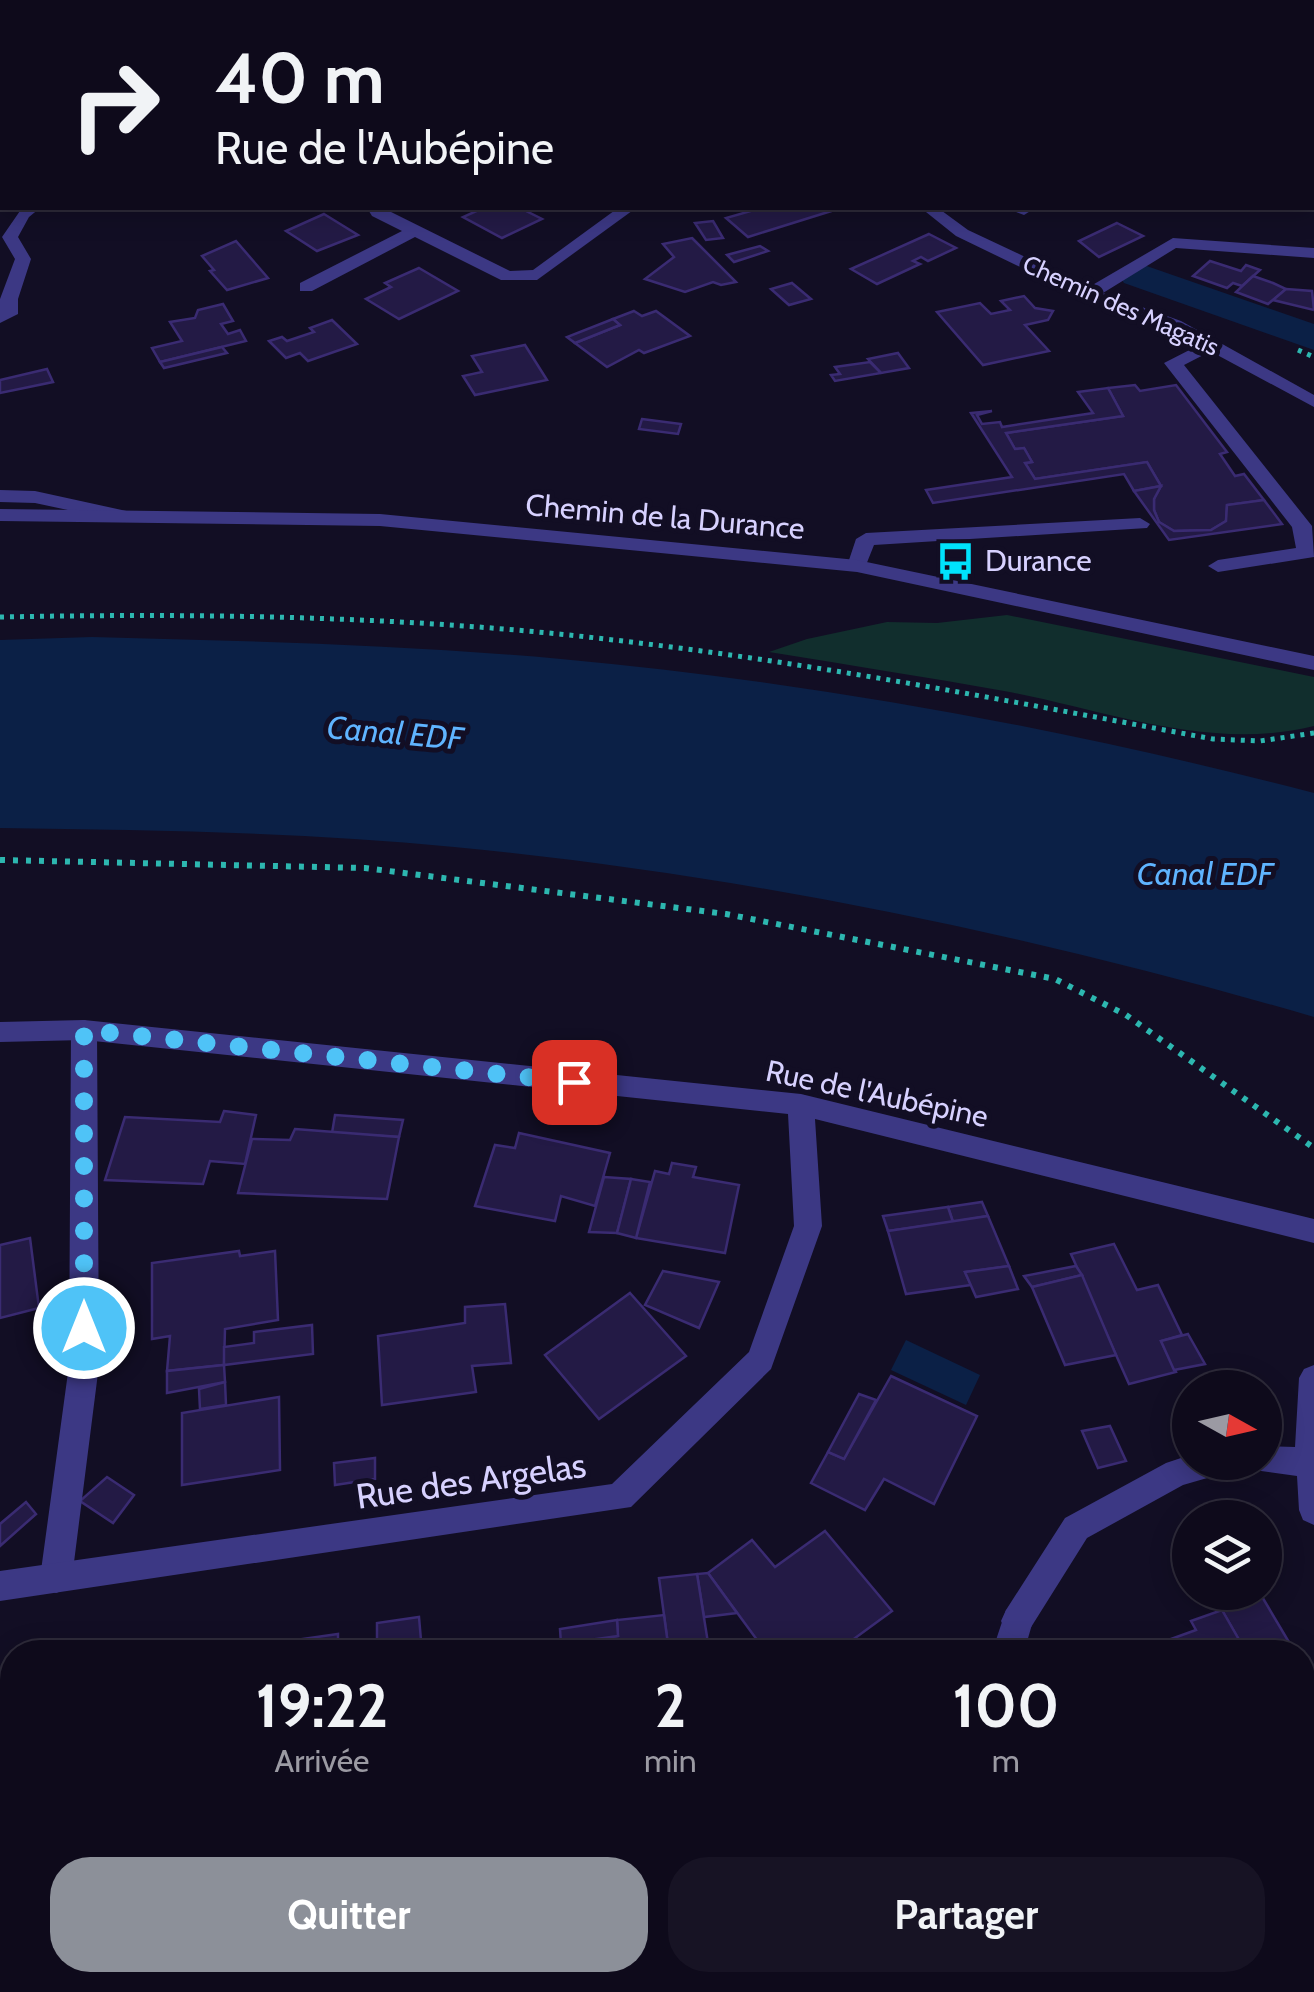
<!DOCTYPE html>
<html lang="fr">
<head>
<meta charset="utf-8">
<style>
	:root { --surface:#0e0a1b; --page:#171324; --text:#f1f3f6; --muted:#9b9aa3; --line:#2e2b3a; --accent:#8c9099 }
	body { margin:0; font-family:Cabin,sans-serif; background:var(--page); color:var(--text); height:100vh; display:flex; flex-direction:column; font-size:38px; white-space:nowrap }
	* { box-sizing:border-box; margin:0 }
	p { font-size:32px; color:var(--muted) }
	.icon { flex:none; width:55px; height:55px; fill:none; stroke:currentColor; stroke-width:2; stroke-linecap:round; stroke-linejoin:round }
	.map { position:relative; flex:1; overflow:hidden }
	.drawer { position:absolute; left:0px; top:1640px; width:1315px; height:352px; display:flex; flex-direction:column; background:var(--surface); border-radius:40px 40px 0 0; box-shadow:0 5px 25px #0003,0 0 0 2px var(--line) }
	.drawer>* { flex:none }
	.banner { position:absolute; left:0px; top:0px; width:1315px; height:210px; box-shadow:0 5px 25px #0003,0 0 0 2px var(--line); background:#0e0a1b; color:var(--text); overflow:hidden }
	.needle { width:65px; rotate:98deg }
	.controls { position:absolute; left:1172px; top:1370px; display:grid; gap:20px }
	.controls a { display:grid; place-items:center; width:110px; height:110px; border-radius:50%; background:var(--surface); box-shadow:0 5px 25px #0003,0 0 0 2px var(--line); font-size:50px }
	.pin { position:absolute; display:grid; place-items:center; width:85px; height:85px; color:#fff; margin:-42px; border-radius:20px; box-shadow:0 5px 15px #0006 }
	.me { position:absolute; width:110px; margin:-55px; rotate:0deg; stroke-linejoin:round; filter:drop-shadow(0 0 8px #0008) }
	.turn { display:flex; align-items:center; gap:35px; height:210px; padding:0 50px; font-size:45px }
	.turn .icon { width:130px; height:130px; stroke-width:2.5 }
	.turn b { display:block; font-size:70px; line-height:85px }
	.eta { display:flex; justify-content:space-evenly; align-items:center; height:170px; text-align:center }
	.eta b { font-size:60px; font-weight:700; line-height:70px }
	.button { display:flex; gap:20px; margin-top:auto; padding:20px 50px }
	.button a { flex:1; height:115px; border-radius:40px; background:var(--accent); color:#fff; font-size:40px; font-weight:700; line-height:115px; text-align:center }
	.button a+a { background:var(--page); color:var(--text) }
	.map>svg:first-child { display:block }
	.green { fill:#112e2d }
	.water { fill:#0b2046 }
	.lines { fill:none; stroke-linecap:round; stroke-linejoin:round }
	.canal { fill:#0b2046; fill-rule:evenodd }
	.building { fill:#231a45; stroke:#3a2b72; stroke-width:2.5 }
	.path-far1 { stroke:#2db7b0; stroke-width:5; stroke-dasharray:4 6; stroke-linecap:butt }
	.path { stroke:#2db7b0; stroke-width:6; stroke-dasharray:5 8; stroke-linecap:butt }
	.service { fill:#3c3884; fill-rule:evenodd }
	.minor { fill:#3c3884; fill-rule:evenodd }
	.route { stroke:#4fc3f7; stroke-width:18; stroke-dasharray:0 32.4 }
	.labels { text-anchor:middle; stroke-width:10; stroke-linejoin:round; paint-order:stroke }
	.far-street-label { font-size:25px; fill:#d7d1ff; stroke:#120e24 }
	.street-label { font-size:30px; fill:#d7d1ff; stroke:#120e24 }
	.poi-label { font-size:30px; fill:#d7d1ff; stroke:#120e24; text-anchor:start }
	.water-label { font-size:32px; font-style:italic; fill:#5fb4ff; stroke:#120e24 }
	.near-street-label { font-size:35px; fill:#d7d1ff; stroke:#120e24 }
</style>
</head>
<body>
<div class="map">
<svg width="1314" height="1992" viewBox="0 0 1314 1992">
	<rect width="100%" height="100%" fill="#120e24"/>
	<!-- green -->
	<path class="green" d="M 1007,615 L 1314,677 L 1314,726 C 1210,752 1106,710 1004,691 C 926,677 848,665 769,652 L 807,639 L 887,622 L 937,623 Z"/>
	<!-- water -->
	<g class="water">
		<path d="M 92,637 C 249,641 405,645 561,659 C 815,682 1068,729 1314,793 L 1314,1017 C 1033,935 745,875 454,847 C 303,832 151,830 0,828 L 0,640 Z"/>
		<polygon points="906,1340 980,1375 966,1405 891,1370"/>
	</g>
	<g class="lines">
		<!-- canal -->
		<g class="canal">
			<polygon points="690,0 722,0 724,2 692,2"/>
			<polygon points="1055,0 1088,0 1090,2 1057,2"/>
			<rect x="1312" y="110" width="2" height="20"/>
			<polygon points="1138,263 1314,324 1314,350 1124,283 1119,275 1124,267"/>
		</g>
	</g>
	<!-- building -->
	<g class="building">
		<polygon points="483,208 520,208 542,219 502,238 463,217"/>
		<polygon points="761,208 841,208 748,237 726,218"/>
		<polygon points="324,214 358,235 317,251 286,231"/>
		<polygon points="713,221 723,238 706,240 695,223"/>
		<polygon points="1117,223 1143,236 1099,257 1079,241"/>
		<polygon points="929,234 956,248 928,261 921,257 913,261 920,264 877,284 851,269"/>
		<polygon points="692,238 736,282 721,285 713,282 685,292 645,279 674,257 663,244"/>
		<polygon points="236,241 268,278 227,290 210,271 214,270 202,256"/>
		<polygon points="760,246 768,251 734,262 727,255"/>
		<polygon points="1210,261 1241,271 1246,265 1260,270 1242,286 1233,283 1227,288 1193,276"/>
		<polygon points="419,268 458,291 399,319 366,299 391,287 385,283"/>
		<polygon points="1253,276 1273,283 1286,289 1268,304 1236,292"/>
		<polygon points="792,283 811,299 789,305 771,289"/>
		<polygon points="1286,289 1312,291 1314,310 1273,300"/>
		<polygon points="1024,296 1035,308 1053,311 1048,320 1025,325 1049,351 983,365 937,312 980,303 991,314 1010,310 1001,301"/>
		<polygon points="223,304 233,321 221,324 228,334 240,330 246,341 160,362 152,348 182,341 170,322 195,318 198,310"/>
		<polygon points="634,311 642,316 656,311 690,336 644,353 639,350 607,367 575,343 620,325 613,319"/>
		<polygon points="613,319 620,325 575,343 567,337"/>
		<polygon points="332,320 357,344 308,361 300,353 286,358 269,341 282,337 287,341 314,332 310,328"/>
		<polygon points="525,345 547,380 475,395 463,376 482,372 472,356"/>
		<polygon points="222,347 227,353 164,368 160,362"/>
		<polygon points="898,353 909,368 881,373 868,359"/>
		<polygon points="870,362 881,373 835,381 831,375 840,374 835,367"/>
		<polygon points="47,369 53,382 0,393 0,380"/>
		<polygon points="1135,385 1140,391 1176,385 1227,452 1220,454 1235,476 1244,474 1264,500 1227,505 1226,521 1211,530 1174,531 1159,522 1154,510 1154,499 1161,486 1147,462 1035,479 1025,463 1032,462 1024,448 1015,449 1006,433 1123,416 1108,388"/>
		<polygon points="1108,388 1123,416 1006,433 1015,449 1024,448 1032,462 1025,463 1035,479 1147,462 1161,486 1134,491 1124,474 933,503 926,490 1012,477 971,413 992,411 977,415 982,424 1000,422 1002,427 1093,413 1078,392"/>
		<polygon points="642,419 681,424 678,434 639,429"/>
		<polygon points="1161,486 1154,499 1154,510 1159,522 1174,531 1211,530 1226,521 1227,505 1264,500 1282,524 1169,540 1134,491"/>
		<polygon points="224,1111 256,1115 245,1164 210,1161 203,1184 105,1180 125,1117 220,1122"/>
		<polygon points="335,1115 403,1120 399,1137 332,1133"/>
		<polygon points="295,1129 399,1137 387,1199 238,1193 252,1139 290,1140"/>
		<polygon points="519,1133 610,1153 595,1206 561,1196 555,1221 475,1206 495,1145 515,1148"/>
		<polygon points="672,1163 696,1167 693,1177 739,1185 725,1253 636,1238 655,1171 669,1174"/>
		<polygon points="604,1177 631,1179 617,1233 589,1232"/>
		<polygon points="631,1179 650,1182 636,1238 617,1233"/>
		<polygon points="982,1202 988,1216 953,1222 948,1207"/>
		<polygon points="948,1207 953,1222 888,1231 883,1216"/>
		<polygon points="988,1216 1009,1266 965,1272 971,1285 906,1294 888,1231"/>
		<polygon points="30,1238 39,1308 0,1318 0,1245"/>
		<polygon points="1114,1244 1137,1290 1158,1285 1182,1335 1161,1341 1176,1372 1129,1384 1071,1254"/>
		<polygon points="239,1251 240,1256 275,1251 278,1320 225,1329 224,1365 167,1371 170,1336 152,1339 152,1263"/>
		<polygon points="1009,1266 1018,1289 976,1297 965,1272"/>
		<polygon points="1076,1266 1082,1275 1032,1287 1024,1276"/>
		<polygon points="663,1271 719,1282 699,1328 645,1305"/>
		<polygon points="1082,1275 1116,1355 1065,1365 1032,1287"/>
		<polygon points="630,1293 686,1356 599,1419 545,1355"/>
		<polygon points="505,1304 511,1363 472,1366 476,1392 382,1405 378,1336 465,1323 465,1307"/>
		<polygon points="312,1325 313,1354 224,1365 224,1347 254,1343 254,1332"/>
		<polygon points="1188,1334 1205,1364 1174,1370 1161,1341"/>
		<polygon points="224,1365 225,1382 167,1393 167,1371"/>
		<polygon points="891,1376 977,1416 934,1504 884,1479 865,1510 811,1483 828,1452 844,1459"/>
		<polygon points="225,1382 226,1405 200,1409 199,1389"/>
		<polygon points="859,1394 876,1400 844,1459 828,1452"/>
		<polygon points="279,1397 280,1470 182,1485 182,1413"/>
		<polygon points="1110,1426 1126,1461 1098,1468 1082,1431"/>
		<polygon points="375,1458 375,1479 335,1485 334,1463"/>
		<polygon points="107,1477 134,1495 113,1523 80,1501"/>
		<polygon points="26,1502 36,1514 0,1546 0,1524"/>
		<polygon points="825,1531 892,1611 836,1652 766,1652 708,1573 752,1540 775,1567"/>
		<polygon points="708,1573 737,1613 704,1617 697,1574"/>
		<polygon points="697,1574 709,1649 669,1652 659,1578"/>
		<polygon points="1261,1595 1293,1649 1246,1652 1222,1610"/>
		<polygon points="1222,1610 1246,1652 1135,1652 1196,1630 1191,1621"/>
		<polygon points="664,1615 669,1652 518,1652 618,1636 617,1620"/>
		<polygon points="419,1617 422,1652 316,1652 377,1642 377,1623"/>
		<polygon points="617,1620 618,1636 561,1644 560,1629"/>
		<polygon points="338,1634 338,1649 259,1652 260,1645"/>
		<polygon points="1302,1805 1314,1823 1314,1979 1302,1987 1298,1980 1302,1980"/>
		<polygon points="55,1980 116,1980 117,1984 133,1980 209,1980 207,1992 55,1992"/>
		<polygon points="287,1980 369,1980 368,1992 285,1992"/>
		<polygon points="369,1980 452,1980 451,1992 368,1992"/>
		<polygon points="931,1980 1006,1980 987,1992 913,1992"/>
		<polygon points="1018,1980 1077,1980 1085,1992 1026,1992"/>
	</g>
	<g class="lines">
		<!-- path-far1 -->
		<g class="path-far1">
			<polyline points="1298,350 1314,357"/>
			<path d="M 0,617 C 205,613 410,616 614,640 C 815,663 1014,702 1213,739 L 1260,741 L 1314,733"/>
		</g>
		<!-- path -->
		<polyline class="path" points="0,860 365,868 726,914 1055,979 1126,1015 1314,1148"/>
		<!-- service -->
		<g class="service">
			<polygon points="22,208 40,208 29,217 18,237 31,259 18,299 18,314 0,323 0,299 15,259 2,237"/>
			<polygon points="1006,208 1030,208 1032,210 1024,215"/>
			<polygon points="1211,339 1217,340 1217,348 1184,365 1312,526 1314,557 1218,572 1208,566 1218,560 1296,548 1292,527 1164,363"/>
			<polygon points="0,490 35,491 131,512 134,516 124,522 35,503 0,502"/>
			<polygon points="1140,518 1150,524 1147,528 874,545 864,570 850,570 847,566 856,539 866,533"/>
			<polygon points="84,1020 93,1023 97,1030 99,1365 72,1578 67,1589 56,1593 45,1589 40,1578 69,1365 71,1030 75,1023"/>
			<polygon points="1017,1605 1028,1610 1033,1621 1024,1652 992,1652 1006,1610"/>
		</g>
		<!-- minor -->
		<g class="minor">
			<polygon points="0,0 13,0 2,6"/>
			<polygon points="788,0 802,0 803,2 790,2"/>
			<rect x="0" y="20" width="2" height="8"/>
			<rect x="1312" y="128" width="2" height="10"/>
			<polygon points="367,208 383,208 510,271 533,270 618,208 636,208 537,280 501,280 415,237 312,291 300,291 300,283 402,231 372,216"/>
			<polygon points="921,208 938,208 968,230 1089,287 1173,238 1314,248 1314,258 1176,248 1103,293 1181,321 1314,395 1314,407 1169,329 1084,298 956,236"/>
			<polygon points="0,509 380,514 857,560 1314,656 1314,670 857,572 380,526 0,521"/>
			<polygon points="84,1020 801,1094 1314,1219 1314,1243 815,1119 822,1226 771,1369 631,1507 0,1601 0,1571 612,1484 749,1352 794,1226 788,1114 84,1040 0,1042 0,1022"/>
			<polygon points="1314,1365 1314,1525 1303,1520 1299,1510 1297,1476 1254,1470 1251,1462 1265,1462 1265,1446 1295,1447 1299,1378 1304,1369"/>
			<polygon points="1190,1455 1190,1462 1232,1462 1228,1472 1183,1485 1087,1538 1028,1632 1017,1637 1006,1632 1001,1621 1006,1610 1065,1518 1166,1463"/>
		</g>
	</g>
	<g class="lines">
		<!-- route -->
		<polyline class="route" points="84,1328 84,1030 574,1082"/>
	</g>
	<!-- icons -->
	<defs>
		<symbol id="bus-bare" viewBox="-9 -9 18 18"><path d="M-5-6H5V4H4V6H2V4H-2V6H-4V4H-5ZM-3.5-4V0h7V-4ZM-3.5 1.2v1.5H-2V1.2ZM2 1.2v1.5H3.5V1.2Z" fill="#00e2fc" stroke="#120e24" stroke-width="2.5" paint-order="stroke"/></symbol>
	</defs>
	<g fill-rule="evenodd">
		<use href="#bus-bare" x="928" y="534" width="55" height="55"/>
	</g>
	<g class="labels">
		<!-- far-street labels -->
		<g class="far-street-label">
			<text transform="translate(1121 305) rotate(24)" y="9">Chemin des Magatis</text>
		</g>
		<!-- street labels -->
		<g class="street-label">
			<text transform="translate(665 517) rotate(5)" y="10">Chemin de la Durance</text>
			<text transform="translate(877 1094) rotate(12)" y="10">Rue de l'Aubépine</text>
		</g>
		<!-- poi labels -->
		<g class="poi-label">
			<text x="985" y="571">Durance</text>
		</g>
		<!-- water labels -->
		<g class="water-label">
			<text transform="translate(395 733) rotate(5)" y="11">Canal EDF</text>
			<text x="1205" y="885">Canal EDF</text>
		</g>
		<!-- near-street labels -->
		<g class="near-street-label">
			<text transform="translate(471 1481) rotate(-8)" y="12">Rue des Argelas</text>
		</g>
	</g>
</svg>
<div class="controls">
<a><svg class="needle" viewBox="-14 -14 28 28"><path d="M0-13l5 13h-10z" fill="#e53935"/><path d="M0 13l5-13h-10z" fill="#9b9aa3"/></svg></a>
<a><svg class="icon" aria-label="layers" viewBox="0 0 24 24"><path d="M12 4l9 5-9 5-9-5zM3 14l9 5 9-5"/></svg></a>
</div>
<div class="pin" style="left:574px;top:1082px;background:#d93025"><svg class="icon" aria-label="arrive" viewBox="0 0 24 24"><path d="M6 21V4h12l-3 4 3 4H6"/></svg></div>
<svg class="me" style="left:84px;top:1328px" viewBox="-20 -20 40 40"><circle r="17" fill="#4fc3f7" stroke="#fff" stroke-width="3"/><path d="M0-11L8 9 0 5-8 9z" fill="#fff"/></svg>
<div class="banner">
<div class="turn"><svg class="icon" aria-label="right" viewBox="0 0 24 24"><path d="M7 20v-9h11M14 6l5 5-5 5"/></svg><div><b>40 m</b>Rue de l'Aubépine</div></div>
</div>
<section class="drawer">
<div class="eta">
<div><b>19:22</b><p>Arrivée</p></div>
<div><b>2</b><p>min</p></div>
<div><b>100</b><p>m</p></div>
</div>
<div class="button"><a>Quitter</a><a>Partager</a></div>
</section>
</div>
</body>
</html>
